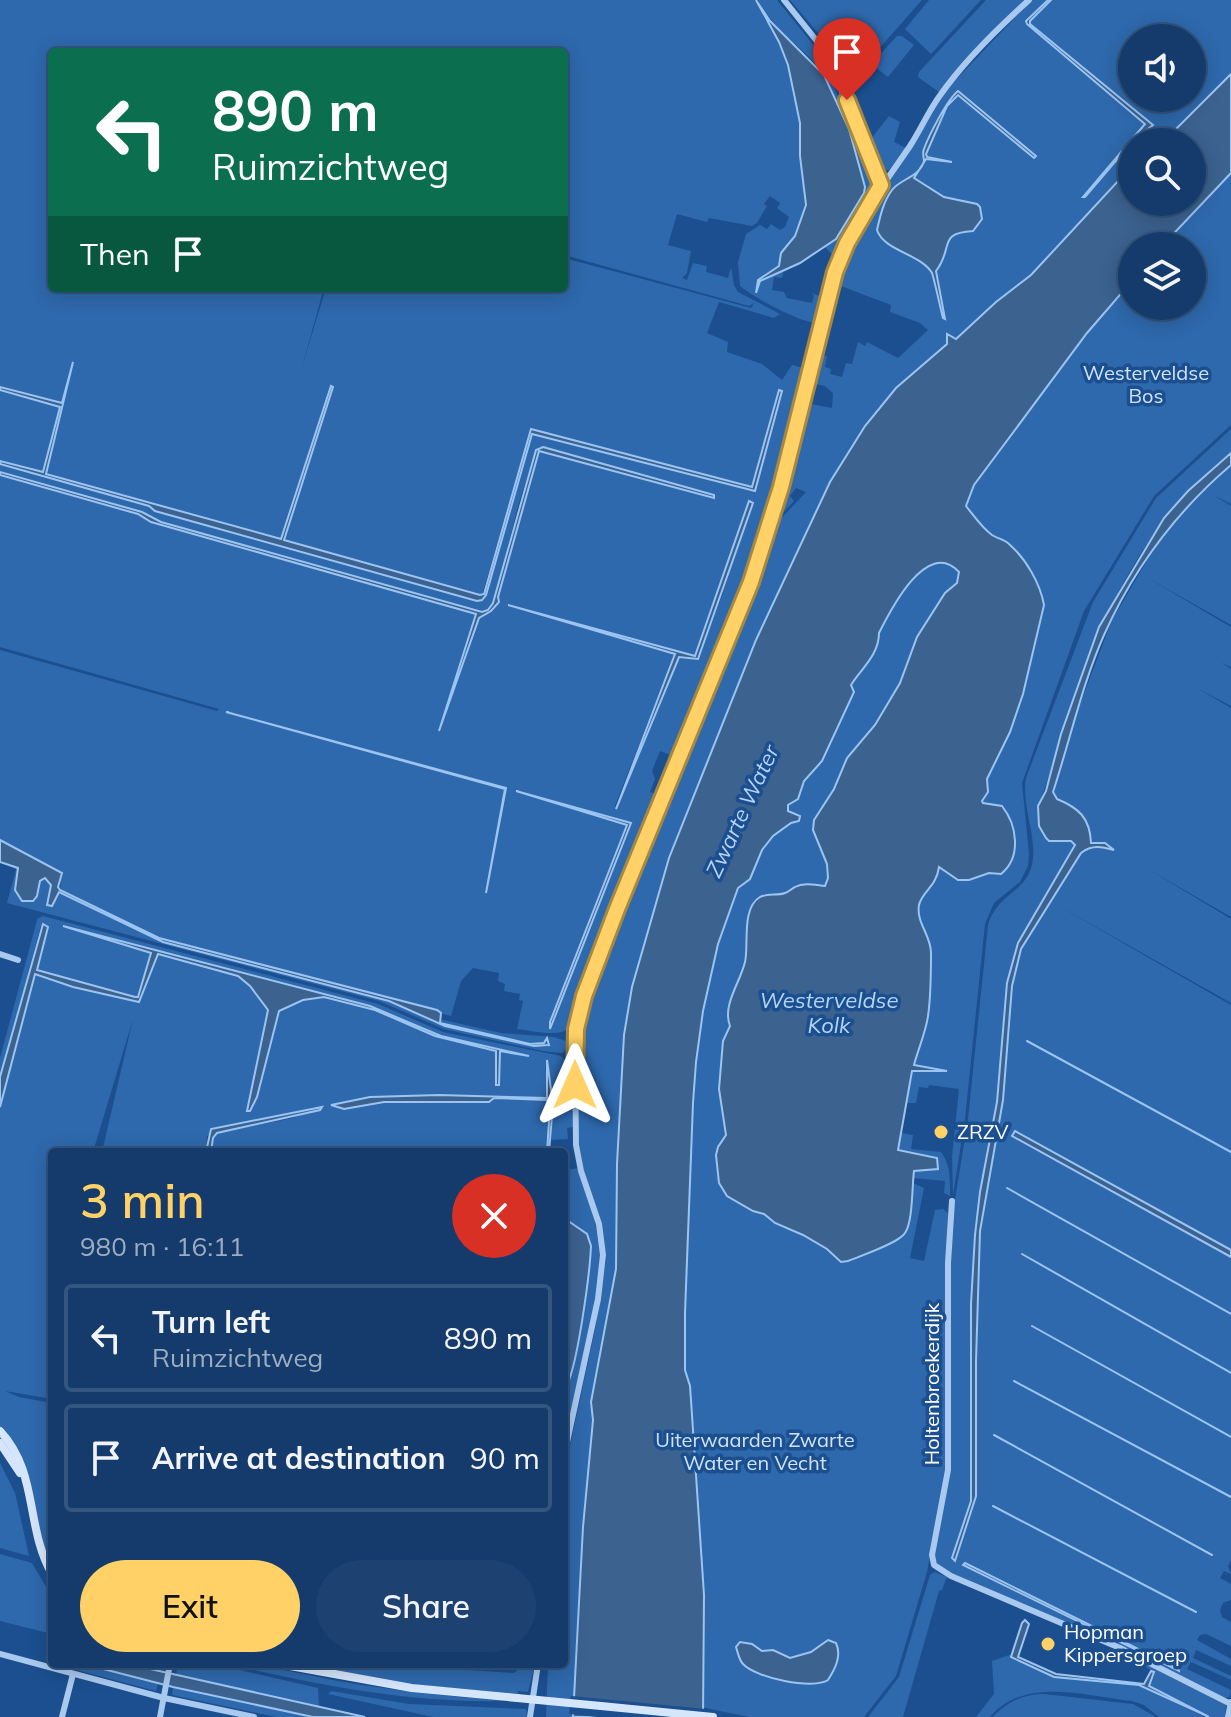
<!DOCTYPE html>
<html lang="en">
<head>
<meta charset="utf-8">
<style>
	:root { --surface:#143b6b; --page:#1d4271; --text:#f1f3f6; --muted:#9dadc1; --line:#33557e; --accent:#ffd166 }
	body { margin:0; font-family:Mulish,sans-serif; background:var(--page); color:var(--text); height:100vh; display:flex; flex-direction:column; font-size:30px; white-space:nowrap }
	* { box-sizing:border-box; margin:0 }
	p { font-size:26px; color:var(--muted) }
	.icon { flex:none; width:44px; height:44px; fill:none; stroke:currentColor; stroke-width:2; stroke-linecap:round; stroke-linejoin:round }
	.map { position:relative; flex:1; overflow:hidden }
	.side { position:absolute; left:48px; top:1148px; width:520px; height:520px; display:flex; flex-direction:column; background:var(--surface); border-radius:8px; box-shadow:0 4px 20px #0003,0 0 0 2px var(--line) }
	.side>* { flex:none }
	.guide { position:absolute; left:48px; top:48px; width:520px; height:244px; border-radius:8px; box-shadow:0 4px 20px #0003,0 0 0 2px var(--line); background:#0b6e4f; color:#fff; overflow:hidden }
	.controls { position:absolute; left:1118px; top:24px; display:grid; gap:16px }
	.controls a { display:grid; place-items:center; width:88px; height:88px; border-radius:50%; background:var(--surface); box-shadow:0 4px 20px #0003,0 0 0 2px var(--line); font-size:40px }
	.pin { position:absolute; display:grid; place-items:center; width:68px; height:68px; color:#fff; margin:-82px -34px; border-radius:50% 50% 50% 0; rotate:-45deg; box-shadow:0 0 8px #0007 }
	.pin .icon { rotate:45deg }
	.me { position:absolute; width:88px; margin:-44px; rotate:0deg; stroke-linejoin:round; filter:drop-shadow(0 0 6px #0008) }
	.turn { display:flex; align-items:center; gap:28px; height:168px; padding:0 32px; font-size:36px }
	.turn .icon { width:104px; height:104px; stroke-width:2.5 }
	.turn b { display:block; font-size:56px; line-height:68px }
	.then { display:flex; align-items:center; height:76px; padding:0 32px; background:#0003; gap:16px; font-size:30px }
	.round { display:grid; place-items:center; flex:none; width:84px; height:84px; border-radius:42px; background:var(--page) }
	.headline { display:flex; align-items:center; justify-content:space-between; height:136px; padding:0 32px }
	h1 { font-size:48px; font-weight:600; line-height:60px; color:var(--accent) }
	.cta { display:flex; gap:16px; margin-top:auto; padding:16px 32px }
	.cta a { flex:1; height:92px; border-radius:48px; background:var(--accent); color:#111; font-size:32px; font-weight:600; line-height:92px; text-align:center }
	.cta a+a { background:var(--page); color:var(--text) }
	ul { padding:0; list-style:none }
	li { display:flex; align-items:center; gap:24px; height:108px; margin:0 16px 12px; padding:0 16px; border:4px solid var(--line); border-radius:8px }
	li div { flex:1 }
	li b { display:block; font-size:30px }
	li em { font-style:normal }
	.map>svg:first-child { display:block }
	.green { fill:#2e69ad; fill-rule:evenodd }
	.water { fill:#3c6290; stroke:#9cc4f0; stroke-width:2 }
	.pier { fill:#1b4f8f }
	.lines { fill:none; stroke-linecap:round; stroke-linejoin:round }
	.stream { stroke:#9cc4f0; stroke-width:2 }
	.minor { stroke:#a9c9ee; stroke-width:6 }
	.secondary { stroke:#d6e6fa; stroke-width:8 }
	.secondary-bridge { stroke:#d6e6fa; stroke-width:8 }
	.route-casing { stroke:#a68842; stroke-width:20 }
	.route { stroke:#ffd166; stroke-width:14 }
	.poi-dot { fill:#ffd166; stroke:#1b4f8f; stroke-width:3 }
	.labels { text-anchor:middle; stroke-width:7; stroke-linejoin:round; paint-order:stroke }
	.park-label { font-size:20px; fill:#cfe3fa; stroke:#1b4f8f }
	.poi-label { font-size:20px; fill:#fff; stroke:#1b4f8f; text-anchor:start }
	.street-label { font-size:20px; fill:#fff; stroke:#1b4f8f }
	.water-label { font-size:22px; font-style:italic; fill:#b5d3f5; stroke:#1b4f8f }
</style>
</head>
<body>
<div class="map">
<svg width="1231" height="1717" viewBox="0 0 1231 1717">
	<rect width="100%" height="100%" fill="#1b4f8f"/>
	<!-- green -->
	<g class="green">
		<path d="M 0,0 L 756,0 L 765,20 L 770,24 L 788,65 L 793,95 L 799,113 L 800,156 L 807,196 L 805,209 L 797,232 L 781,253 L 780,266 C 769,277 756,275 756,292 L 760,281 L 784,269 L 782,278 L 774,277 L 772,290 L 784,292 L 787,298 L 812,303 L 814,296 L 812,293 L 825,298 L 820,319 L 817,323 C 797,321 755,298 740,286 L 738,262 L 746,234 L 760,225 L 767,229 L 771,224 L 780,230 L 785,227 L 789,217 L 777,208 L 780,203 L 770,196 L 764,204 L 767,206 L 757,223 L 752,226 L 709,218 L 707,222 L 677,214 L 668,245 L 691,251 L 687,273 L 682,278 L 687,280 L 693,263 L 707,266 L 706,272 L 728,278 L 731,267 L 734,285 L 738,292 L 780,314 L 774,318 L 719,302 L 707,333 L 728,342 L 727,352 L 762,364 L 782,380 L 792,365 L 808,369 L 784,466 L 748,582 L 683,741 L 677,742 L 674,756 L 660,751 L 652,771 L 655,779 L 650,792 L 660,795 L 588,977 L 574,1025 C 560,1039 535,1031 517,1029 L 523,1001 L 519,1000 L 520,994 L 504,991 L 505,984 L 498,981 L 499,973 L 473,968 L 461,981 L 451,1016 L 159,938 L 60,890 L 62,873 L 0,840 L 0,650 L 217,711 L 219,709 L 0,647 L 0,475 L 138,514 L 151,522 L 476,614 L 439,731 L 479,618 L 491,611 L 499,602 L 498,597 L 539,451 L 713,498 L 714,495 L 544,447 L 537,448 L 519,503 L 493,603 L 488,610 L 481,612 L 154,520 L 141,512 L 0,472 L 0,464 L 149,506 L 155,511 L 484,599 L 532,434 L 755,491 L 782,390 L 779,390 L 752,487 L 531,429 L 482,595 L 284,540 L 332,387 L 281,539 L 46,474 L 73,363 L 62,403 L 0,387 ZM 52,52 L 564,52 L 564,255 L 749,306 L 754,303 L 751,308 L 564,258 L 564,288 L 326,288 L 302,367 L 324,288 L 52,288 ZM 750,500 L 723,593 L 698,659 L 679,657 L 617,809 L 615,806 L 675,653 L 508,604 L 695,656 ZM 228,713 L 234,713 L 506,788 L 486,893 L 505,789 ZM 516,791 L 631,823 L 550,1029 L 550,1022 L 627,825 Z"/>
		<path d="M 758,0 L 777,0 L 815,47 L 827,69 L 851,128 L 861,140 L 875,175 L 873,195 L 837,259 L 824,246 L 836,239 L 864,192 C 865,171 834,87 820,69 C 799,43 773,31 758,0 Z"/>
		<polygon points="790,0 922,0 861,69 844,77 824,40"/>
		<polygon points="929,0 981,0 931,54 905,29"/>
		<polygon points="986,0 1027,0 939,92 918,77 919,72"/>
		<path d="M 1032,0 L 1048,0 L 1030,18 L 1050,0 L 1231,0 L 1231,425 L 1154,496 L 1084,611 L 1022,783 L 1029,854 L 1028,866 L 1020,882 L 994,903 L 985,924 L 965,1119 L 953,1195 L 952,1157 L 959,1089 L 929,1085 L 928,1088 L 919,1087 L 916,1103 L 907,1103 L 901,1133 L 913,1135 L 911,1149 L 941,1152 C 951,1165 950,1180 950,1196 L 944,1193 L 945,1181 L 913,1178 L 913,1183 L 924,1188 L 910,1258 L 924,1261 L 935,1210 L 943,1209 L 948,1213 L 946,1470 L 927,1572 L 896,1676 L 864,1717 L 749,1717 L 701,1707 L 575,1694 L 573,1717 L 546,1717 L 548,1664 L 564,1664 L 564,1474 L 596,1325 L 606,1259 L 601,1222 L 584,1173 L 579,1147 L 577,1050 L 580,1018 L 634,873 L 746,603 L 771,529 L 806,492 L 796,488 L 790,496 L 794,501 L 780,516 L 776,515 L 805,403 L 832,408 L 833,393 L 825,386 L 810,383 L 817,354 L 827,356 L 825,367 L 831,369 L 830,374 L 842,377 L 846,363 L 852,364 L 858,342 L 865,346 L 867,342 L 898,358 L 928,330 L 920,323 L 890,312 L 891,305 L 833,283 L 850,240 L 944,92 ZM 1132,38 L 1192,38 L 1192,98 L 1132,98 ZM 1132,142 L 1192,142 L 1192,202 L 1132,202 ZM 1132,246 L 1192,246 L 1192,306 L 1132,306 Z"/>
		<polygon points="897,36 902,36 914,45 888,77 871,64"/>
		<polygon points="889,116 900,122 894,142 906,148 889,170 877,170 868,143"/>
		<polygon points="0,390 60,406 43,472 0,461"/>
		<path d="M 1231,429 L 1231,453 C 1151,515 1104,608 1072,702 C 1060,737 1052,773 1038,806 L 1049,841 L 1067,840 L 1075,845 L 1018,943 L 1007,983 L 997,1102 L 980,1192 L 975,1235 L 971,1304 L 971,1501 L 952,1560 L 956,1560 L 976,1496 L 976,1361 L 980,1231 L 1003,1100 L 1012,986 L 1021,949 L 1081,853 C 1092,845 1103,846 1114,850 L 1105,843 L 1091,843 C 1089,816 1081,809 1057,799 L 1053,792 L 1074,720 L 1112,620 L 1158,542 L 1174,520 L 1231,465 L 1231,504 L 1213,495 L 1231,506 L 1231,625 L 1146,577 L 1231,627 L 1231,667 L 1222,663 L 1231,669 L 1231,706 L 1197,688 L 1231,708 L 1231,917 L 1148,869 L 1231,919 L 1231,1003 L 1057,905 L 1231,1005 L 1231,1560 L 1228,1566 L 1231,1574 L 1224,1571 L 1220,1578 L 1231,1584 L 1231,1600 L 1223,1603 L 1220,1610 L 1222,1617 L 1231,1622 L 1231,1646 L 1206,1634 L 1200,1635 L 1197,1640 L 1231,1659 L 1231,1666 L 1196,1650 L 1193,1658 L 1231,1676 L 1231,1680 L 1191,1662 L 1187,1669 L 1231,1690 L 1230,1697 L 1224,1698 L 943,1570 L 935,1562 L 934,1554 L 949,1470 L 949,1263 L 953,1212 L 968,1119 L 988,925 C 997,894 1025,893 1032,865 C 1038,837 1021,807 1026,778 L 1093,602 L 1156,498 Z"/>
		<polygon points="0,862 18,868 15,890 29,902 37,896 40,881 45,878 51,885 46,903 52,906 59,892 163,942 389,1001 435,1023 534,1046 547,1047 546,1039 545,1043 530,1044 440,1023 439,1019 501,1033 554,1037 566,1041 571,1047 562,1053 543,1051 444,1029 379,1001 7,903 16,869"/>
		<path d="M 43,916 L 378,1004 L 443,1032 L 561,1056 L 572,1067 L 573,1127 L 567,1128 L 568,1139 L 551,1140 L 553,1104 L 545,1061 L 548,1098 L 439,1095 L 370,1097 L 331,1105 L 344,1109 L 384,1102 L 489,1102 L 494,1098 L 547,1100 L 550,1107 L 547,1152 L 211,1152 L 213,1138 L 217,1133 L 293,1118 L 321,1107 L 207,1136 L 206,1152 L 102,1152 L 133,1019 L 93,1152 L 52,1152 L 52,1399 L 5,1391 L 19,1397 L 52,1403 L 52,1566 C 25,1518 43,1475 0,1428 L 0,1107 L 35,974 L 73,987 L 139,1002 L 158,954 L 238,976 L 250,986 L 268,1010 L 269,1016 L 247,1111 L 257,1097 L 279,1011 L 303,1000 L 324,997 L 371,1009 L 435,1036 L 496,1051 L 496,1084 L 499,1084 L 500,1051 L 528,1055 L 441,1036 L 378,1009 L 63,926 L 151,953 L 138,997 L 135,997 L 37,970 L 41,925 L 0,1077 L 0,1058 L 36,924 L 37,919 Z"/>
		<path d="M 578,1168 L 593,1214 L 601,1247 L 598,1288 L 564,1445 L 564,1390 C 577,1376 590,1270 591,1246 L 578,1226 L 564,1218 L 564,1172 L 567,1182 L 567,1170 Z"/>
		<polygon points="0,1463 15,1493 29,1556 0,1548"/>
		<polygon points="0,1554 32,1563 52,1597 52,1634 0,1621"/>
		<polygon points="935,1572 947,1577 942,1590 939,1591 903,1717 868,1717 899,1677 930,1575"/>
		<path d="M 1009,1655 L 1054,1677 L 1139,1685 L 1205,1717 L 1159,1717 L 1144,1705 L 1132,1701 C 1085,1696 1025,1676 990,1717 L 976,1717 L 994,1694 L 992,1661 Z"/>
		<polygon points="1140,1661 1226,1704 1225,1717 1209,1717 1149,1686 1154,1672 1139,1663"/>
		<polygon points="54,1664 84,1664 158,1683 156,1691"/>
		<polygon points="192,1664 214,1664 318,1688 319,1707 176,1676 177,1669"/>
		<path d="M 228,1664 C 268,1664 304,1675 344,1682 C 397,1691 450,1696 504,1701 C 409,1703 319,1685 228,1664 Z"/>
		<polygon points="296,1664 375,1664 514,1673 525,1664 535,1664 528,1692 518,1691 518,1694 420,1685"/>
		<polygon points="173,1687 313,1717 276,1717 172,1695"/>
		<polygon points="331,1691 409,1704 526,1709 527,1717 433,1717 328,1694"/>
		<path d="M 1044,1694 L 1133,1704 L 1156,1717 L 993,1717 C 1006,1702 1024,1694 1044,1694 Z"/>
	</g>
	<!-- water -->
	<g class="water">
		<polygon points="756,0 770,21 824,75 849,129 865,187 864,193 836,239 800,263 760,281 756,293 758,280 779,266 781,253 795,236 806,205 800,156 800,123 788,65 779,42"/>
		<polygon points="1048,0 1051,0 1030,21 1030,24 1153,125 1132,142 1085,197 1083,197 1145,124 1027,24 1026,21"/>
		<path d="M 1231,74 L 1231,173 L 1162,246 L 1132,246 L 1132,281 L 1087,333 L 974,485 L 966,506 C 974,516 982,528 992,535 C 998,539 1004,539 1009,544 C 1026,559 1040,583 1044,605 L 1023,694 L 1010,732 L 987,779 L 988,792 L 982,801 L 983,803 L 1002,806 C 1017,825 1022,857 1001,874 L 989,873 L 969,880 L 958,880 L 939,867 C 936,888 922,891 919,905 C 916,923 931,935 931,953 C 931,973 931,996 928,1016 C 926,1032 918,1049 914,1065 L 947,1071 L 912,1071 L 898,1150 L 937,1158 L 938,1169 L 914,1171 C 912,1185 913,1222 905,1233 C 899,1243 860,1256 848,1261 L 841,1262 L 827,1249 L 803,1235 L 775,1223 L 764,1214 L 753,1211 L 727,1196 L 719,1183 L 716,1155 L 718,1147 L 726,1135 L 719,1089 L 723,1041 L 730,1026 C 722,1005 740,983 745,962 C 749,946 741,908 760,897 C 768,893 777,896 785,893 C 789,892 791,889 795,887 C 804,882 815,885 825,886 L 828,878 L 827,864 L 813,830 L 814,820 L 834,789 L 847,758 L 875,725 L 900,683 L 917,637 L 945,593 L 957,583 L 959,572 C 927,537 890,611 879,633 C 879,655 861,669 851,685 L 854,692 L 822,761 L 804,781 L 798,799 L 788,805 L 788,811 L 800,816 L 799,821 L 791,823 L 773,836 L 762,850 L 750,879 L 738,888 L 718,944 L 703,1011 L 696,1062 L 693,1103 L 685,1313 L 685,1370 L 690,1386 L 692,1415 L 704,1595 L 703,1717 L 573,1717 L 583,1527 L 593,1420 L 591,1402 L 616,1269 L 617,1164 L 624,1035 L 632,987 L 669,858 L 756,640 L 830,482 L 865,426 L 896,388 L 947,344 L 947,334 L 956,339 L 996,302 L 1031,275 L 1132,166 L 1132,202 L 1192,202 L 1192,142 L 1163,142 Z"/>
		<path d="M 958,91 L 1036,156 L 1034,158 L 958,95 L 947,106 L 926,154 L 927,157 L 952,162 L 926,159 L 914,178 L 944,197 L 977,204 L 980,207 L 982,219 L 973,231 C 937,233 954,248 936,271 L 945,319 L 943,318 C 941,311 934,278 932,273 C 921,254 884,251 877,230 C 880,217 883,202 892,190 C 900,179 920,177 924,161 C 924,158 922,153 924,149 C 929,135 947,100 958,91 Z"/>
		<polygon points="73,362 46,474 281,539 331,386 333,387 284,540 480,595 484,594 531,429 752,487 779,390 782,391 755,491 532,434 486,595 482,600 477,601 155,511 149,506 0,464 0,461 43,472 60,407 0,390 0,387 62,403"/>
		<polygon points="543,447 714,495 714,498 539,451 498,597 499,602 491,611 479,618 439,731 476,614 151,522 138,514 0,475 0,472 142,512 161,522 482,612 488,610 493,603 536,450"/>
		<path d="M 1231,453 L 1231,465 C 1176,512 1133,570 1104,635 C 1082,685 1070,740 1053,792 L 1057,799 C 1079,808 1090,818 1091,843 L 1105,843 L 1114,850 C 1103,847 1092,844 1081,853 L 1021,949 L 1012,986 L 1003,1100 L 980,1231 L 976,1361 L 976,1496 L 955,1561 L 952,1558 L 971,1501 L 971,1304 L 975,1235 L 980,1192 L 997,1102 L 1007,983 L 1018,943 L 1075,845 L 1071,841 L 1049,841 L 1046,838 L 1039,826 L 1038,806 L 1046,791 L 1061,734 L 1099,627 L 1164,518 L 1188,491 Z"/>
		<polygon points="749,501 753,503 698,659 679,657 616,809 675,654 508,605 695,656"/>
		<polygon points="226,712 506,788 486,893 505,789"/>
		<polygon points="516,791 631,823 550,1029 550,1022 627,825"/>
		<polygon points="0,840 62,873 58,887 60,890 159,938 437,1010 441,1013 440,1023 530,1044 544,1043 547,1038 549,1045 534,1046 445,1026 389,1001 163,942 59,892 52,906 47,905 51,885 45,878 40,881 37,896 33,901 22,901 15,890 18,868 0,862"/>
		<polygon points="43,924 48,927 37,970 135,997 138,997 151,953 63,926 370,1006 441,1036 529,1056 500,1051 499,1085 496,1085 496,1051 435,1036 375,1010 324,997 303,1000 279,1011 257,1097 250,1111 247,1111 268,1010 250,986 238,976 158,954 139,1002 73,987 35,974 0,1107 0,1077"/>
		<polygon points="547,1060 553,1104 549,1152 547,1152 550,1107 547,1100 494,1098 489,1102 384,1102 344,1109 331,1105 370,1097 439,1095 547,1098"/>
		<polygon points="322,1107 320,1110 217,1133 213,1138 211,1152 206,1152 211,1129"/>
		<polygon points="1015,1131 1231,1250 1231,1257 1012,1136"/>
		<path d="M 564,1218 L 587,1234 L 591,1246 C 590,1270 577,1375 564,1390 Z"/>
		<polygon points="965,1563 1179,1669 1179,1671 963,1565"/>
		<polygon points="1025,1620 1029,1624 1018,1657 1056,1674 1144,1684 1151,1671 1154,1672 1149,1686 1209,1717 1139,1685 1054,1677 1011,1657 1022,1623"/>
		<path d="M 828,1640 L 836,1643 C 842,1656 835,1669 828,1680 C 813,1690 756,1678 743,1664 C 739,1660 738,1653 736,1647 L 740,1642 L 752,1644 L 762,1651 L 773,1650 L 790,1658 L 811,1652 Z"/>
		<polygon points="84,1664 128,1664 365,1717 313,1717 173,1687"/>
	</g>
	<!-- pier -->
	<polygon class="pier" points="571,1696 706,1709 707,1717 597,1717 569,1714"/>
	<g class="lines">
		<!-- stream -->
		<g class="stream">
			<polyline points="1027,1041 1231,1152"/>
			<polyline points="1007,1188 1231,1314"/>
			<polyline points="1022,1254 1231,1373"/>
			<polyline points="1032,1326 1231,1437"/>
			<polyline points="1014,1381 1231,1497"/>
			<polyline points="994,1435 1212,1555"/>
			<polyline points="993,1506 1196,1612"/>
		</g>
		<!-- minor -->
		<g class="minor">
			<polyline points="784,0 820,45 830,62 881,185"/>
			<polyline points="0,954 18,960"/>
			<polyline points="952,1201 948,1263 948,1470 932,1555 934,1565 951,1576 1120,1648 1231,1704"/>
			<path d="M 564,1456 L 598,1299 L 603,1255 L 599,1224 L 581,1171 L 576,1145 L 575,1047 L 579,1015 L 617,909 L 751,582 L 789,458 L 831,283 C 848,231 880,190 910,146 C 921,129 929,110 941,94 C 965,60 998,28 1029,0"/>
			<polyline points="0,1654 164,1698 254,1717"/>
			<polyline points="62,1717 73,1674"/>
			<polyline points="160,1717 170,1664"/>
			<polyline points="530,1717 538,1664"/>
			<polyline points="1228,1717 1231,1702"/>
		</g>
		<!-- secondary -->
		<g class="secondary">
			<path d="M 0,1431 C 39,1473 25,1527 52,1574"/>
			<polyline points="0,1443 20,1473"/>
			<polyline points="279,1664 412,1688 517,1698"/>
			<polyline points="601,1706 713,1717"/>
		</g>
		<!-- secondary-bridge -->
		<polyline class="secondary-bridge" points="517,1698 601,1706"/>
	</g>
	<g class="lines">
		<defs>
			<polyline id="route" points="575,1085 576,1029 584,996 617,909 751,582 781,487 835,272 847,243 881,185 847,100"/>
		</defs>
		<!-- route casing -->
		<use href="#route" class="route-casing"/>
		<!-- route -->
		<use href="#route" class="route"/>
	</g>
	<!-- markers -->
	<g class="poi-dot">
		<circle cx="941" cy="1132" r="8"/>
		<circle cx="1048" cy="1644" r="8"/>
	</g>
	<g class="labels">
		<!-- park labels -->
		<g class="park-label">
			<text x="1146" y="380">Westerveldse<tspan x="1146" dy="23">Bos</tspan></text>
			<text x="755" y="1447">Uiterwaarden Zwarte<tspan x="755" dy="23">Water en Vecht</tspan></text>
		</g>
		<!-- poi labels -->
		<g class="poi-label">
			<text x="957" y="1139">ZRZV</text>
			<text x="1064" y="1639">Hopman<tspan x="1064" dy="23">Kippersgroep</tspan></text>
		</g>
		<!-- street labels -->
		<g class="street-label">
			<text transform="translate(932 1384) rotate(-90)" y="7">Holtenbroekerdijk</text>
		</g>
		<!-- water labels -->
		<g class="water-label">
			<text transform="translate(742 811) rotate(-65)" y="8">Zwarte Water</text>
			<text x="829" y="1008">Westerveldse<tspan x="829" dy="25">Kolk</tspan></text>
		</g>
	</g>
</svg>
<div class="controls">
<a><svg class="icon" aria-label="sound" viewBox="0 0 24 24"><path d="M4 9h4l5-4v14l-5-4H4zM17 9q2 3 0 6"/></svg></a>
<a><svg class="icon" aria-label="search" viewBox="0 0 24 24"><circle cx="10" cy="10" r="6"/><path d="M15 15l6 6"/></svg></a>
<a><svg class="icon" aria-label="layers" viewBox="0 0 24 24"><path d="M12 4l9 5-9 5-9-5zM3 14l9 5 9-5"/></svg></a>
</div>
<div class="pin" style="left:847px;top:100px;background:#d93025"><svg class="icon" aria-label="arrive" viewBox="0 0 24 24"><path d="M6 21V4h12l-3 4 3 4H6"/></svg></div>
<svg class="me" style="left:575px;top:1085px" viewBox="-20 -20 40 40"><path d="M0-17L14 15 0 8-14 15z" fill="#ffd166" stroke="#fff" stroke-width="4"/></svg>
<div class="guide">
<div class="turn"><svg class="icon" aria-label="left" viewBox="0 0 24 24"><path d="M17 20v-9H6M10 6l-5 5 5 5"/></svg><div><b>890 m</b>Ruimzichtweg</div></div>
<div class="then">Then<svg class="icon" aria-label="arrive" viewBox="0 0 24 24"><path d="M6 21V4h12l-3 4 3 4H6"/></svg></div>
</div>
<section class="side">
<div class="headline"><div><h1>3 min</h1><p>980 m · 16:11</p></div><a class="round" style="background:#d93025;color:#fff"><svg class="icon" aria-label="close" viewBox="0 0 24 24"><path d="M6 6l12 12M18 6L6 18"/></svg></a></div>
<ul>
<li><svg class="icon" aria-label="left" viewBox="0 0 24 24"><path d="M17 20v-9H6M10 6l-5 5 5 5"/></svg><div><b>Turn left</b><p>Ruimzichtweg</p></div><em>890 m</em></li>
<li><svg class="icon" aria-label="arrive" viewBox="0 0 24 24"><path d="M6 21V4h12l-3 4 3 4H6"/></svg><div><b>Arrive at destination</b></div><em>90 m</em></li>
</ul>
<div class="cta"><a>Exit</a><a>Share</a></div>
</section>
</div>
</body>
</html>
